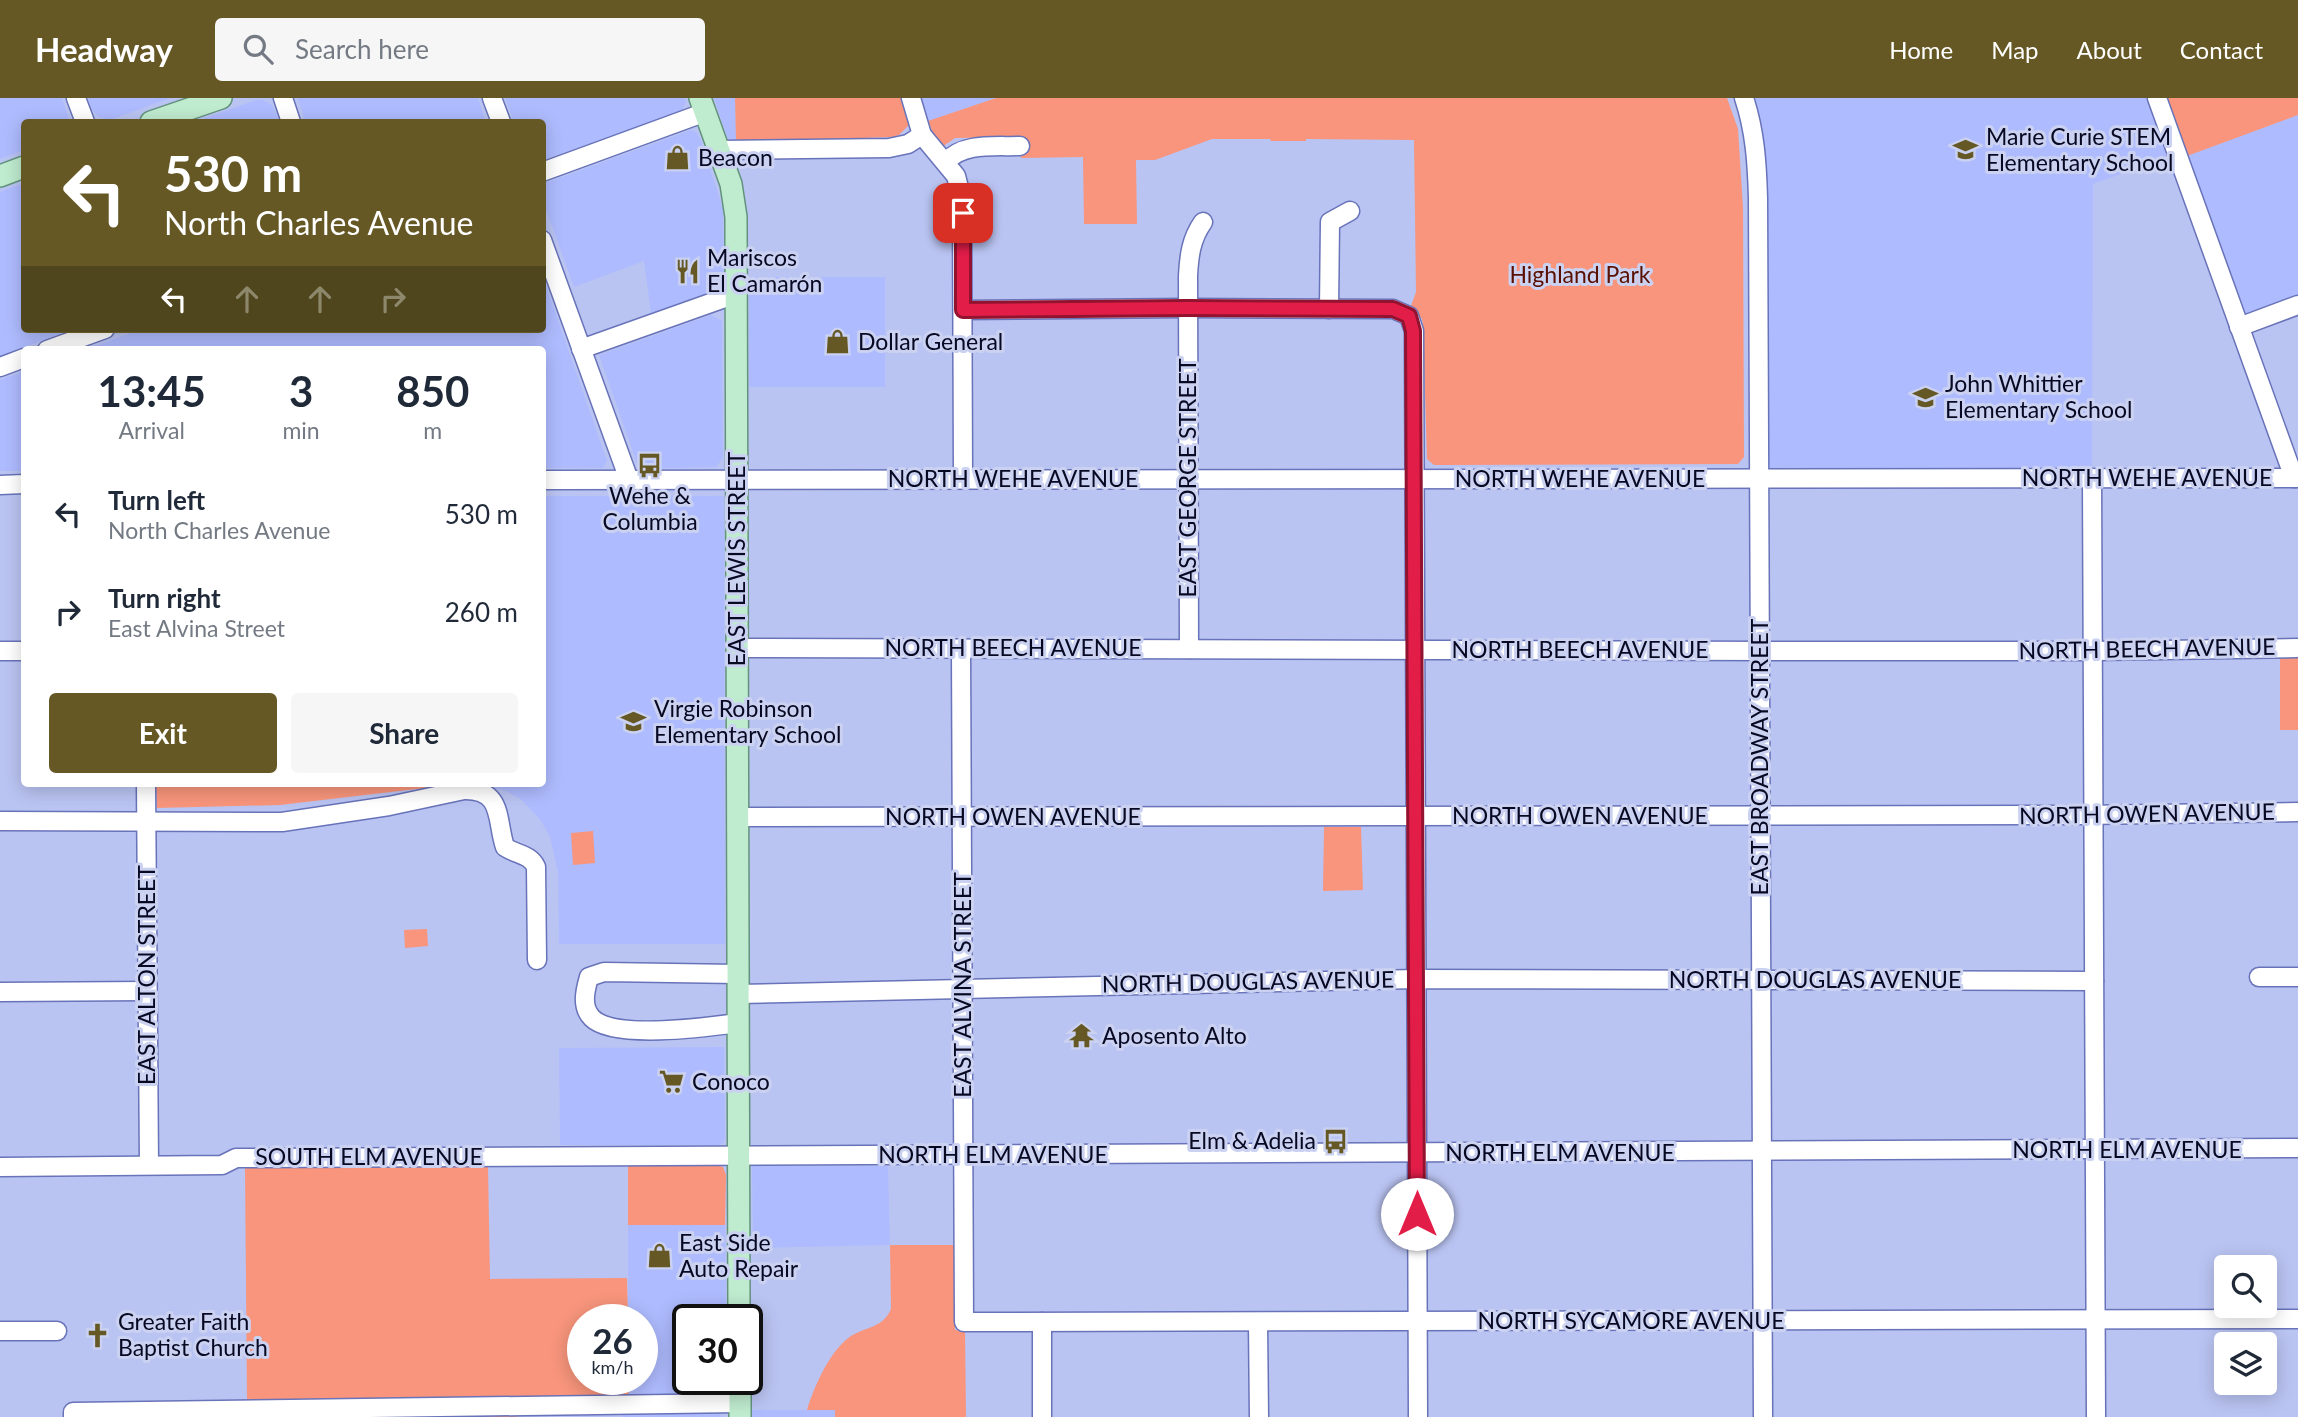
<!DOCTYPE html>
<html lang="en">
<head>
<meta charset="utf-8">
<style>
	:root { --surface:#fff; --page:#f6f6f7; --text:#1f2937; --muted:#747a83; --accent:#655825 }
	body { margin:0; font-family:Lato,sans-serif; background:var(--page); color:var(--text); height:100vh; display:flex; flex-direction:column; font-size:26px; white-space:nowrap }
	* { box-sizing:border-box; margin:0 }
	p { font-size:23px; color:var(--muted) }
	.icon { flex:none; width:38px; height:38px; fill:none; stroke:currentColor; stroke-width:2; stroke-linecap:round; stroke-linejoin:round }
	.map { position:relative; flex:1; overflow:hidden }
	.side { position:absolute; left:21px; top:248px; width:525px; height:441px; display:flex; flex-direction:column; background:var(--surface); border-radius:7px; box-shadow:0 4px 18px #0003 }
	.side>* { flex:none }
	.top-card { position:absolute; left:21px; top:21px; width:525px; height:214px; border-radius:7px; box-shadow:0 4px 18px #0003; background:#655825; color:#fff; overflow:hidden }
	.buttons { position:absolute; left:2214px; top:1157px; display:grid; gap:14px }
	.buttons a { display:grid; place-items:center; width:63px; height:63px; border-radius:7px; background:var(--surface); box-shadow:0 4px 18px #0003; font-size:35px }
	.speed { position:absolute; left:567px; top:1206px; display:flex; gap:14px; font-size:35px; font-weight:700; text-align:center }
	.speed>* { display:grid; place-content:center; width:91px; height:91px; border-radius:50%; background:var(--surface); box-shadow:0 4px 18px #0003; line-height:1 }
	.speed small { font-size:18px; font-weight:400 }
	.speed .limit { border:4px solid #111; border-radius:10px; background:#fff; color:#111 }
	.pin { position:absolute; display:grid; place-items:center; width:60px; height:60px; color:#fff; margin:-30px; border-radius:14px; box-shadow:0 4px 10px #0006 }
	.me { position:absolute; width:77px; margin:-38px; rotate:0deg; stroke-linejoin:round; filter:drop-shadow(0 0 5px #0008) }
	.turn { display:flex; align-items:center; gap:24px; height:147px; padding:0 28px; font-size:32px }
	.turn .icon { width:91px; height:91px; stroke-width:2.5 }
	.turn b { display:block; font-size:49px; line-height:60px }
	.lanes { display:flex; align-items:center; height:66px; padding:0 28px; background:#0003; justify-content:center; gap:35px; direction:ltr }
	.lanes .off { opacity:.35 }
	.eta { display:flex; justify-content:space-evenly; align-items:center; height:119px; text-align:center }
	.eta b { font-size:42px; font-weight:700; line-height:49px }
	.button { display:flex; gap:14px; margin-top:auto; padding:14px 28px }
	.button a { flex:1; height:80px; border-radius:7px; background:var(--accent); color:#fff; font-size:28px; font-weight:700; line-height:80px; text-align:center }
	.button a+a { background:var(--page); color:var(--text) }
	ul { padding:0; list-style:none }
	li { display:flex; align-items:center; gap:21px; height:98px; padding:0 28px }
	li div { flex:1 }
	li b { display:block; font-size:26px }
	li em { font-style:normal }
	header { display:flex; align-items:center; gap:42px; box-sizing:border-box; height:98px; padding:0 35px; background:var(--accent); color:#fff }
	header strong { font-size:33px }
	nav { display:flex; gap:38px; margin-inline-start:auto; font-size:24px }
	.search { width:490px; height:63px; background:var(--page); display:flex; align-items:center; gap:18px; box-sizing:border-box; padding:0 24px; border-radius:7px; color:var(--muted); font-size:26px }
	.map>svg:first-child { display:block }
	.built { fill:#aebbfe }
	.green { fill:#f8957c }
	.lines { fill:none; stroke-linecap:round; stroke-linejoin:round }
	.minor-casing { stroke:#6873b9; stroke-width:21 }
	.major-casing { stroke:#63937e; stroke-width:24 }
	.minor { stroke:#fff; stroke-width:18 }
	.major { stroke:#bfebcf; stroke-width:21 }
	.route-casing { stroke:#92132f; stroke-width:18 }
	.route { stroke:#e11d48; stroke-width:12 }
	.labels { text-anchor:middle; stroke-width:6; stroke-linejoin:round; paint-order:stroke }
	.poi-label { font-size:23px; fill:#070822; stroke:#cbd2f1; text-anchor:start }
	.park-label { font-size:23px; fill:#5a1000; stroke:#cbd2f1 }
	.street-label { font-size:23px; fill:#070822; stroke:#cbd2f1 }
</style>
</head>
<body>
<header>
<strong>Headway</strong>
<div class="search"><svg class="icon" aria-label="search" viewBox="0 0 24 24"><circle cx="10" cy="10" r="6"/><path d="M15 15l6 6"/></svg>Search here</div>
<nav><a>Home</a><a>Map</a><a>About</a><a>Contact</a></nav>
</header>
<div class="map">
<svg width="2298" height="1319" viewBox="0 0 2298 1319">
	<rect width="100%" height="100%" fill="#bac4f2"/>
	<!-- built -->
	<g class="built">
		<polygon points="0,0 62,0 70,23 24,24 24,52 0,61"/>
		<polygon points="88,0 170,0 110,22 99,19 92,12"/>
		<polygon points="298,0 478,0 486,24 305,24"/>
		<polygon points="505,0 684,0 686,3 682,13 543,62 542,24 514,24"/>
		<polygon points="714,0 735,0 736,44 732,43 727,39"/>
		<polygon points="919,0 996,0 928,23"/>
		<polygon points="1744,0 2157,0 2177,56 2093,86 2092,380 1758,381 1758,231"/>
		<polygon points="256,2 263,2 272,7 280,24 194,24"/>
		<polygon points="2298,17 2298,198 2245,216 2187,58"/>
		<polygon points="691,32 696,34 700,40 723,111 724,186 720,191 651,215 644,163 574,189 543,103 543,86"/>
		<polygon points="24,85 24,231 74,231 0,258 0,94"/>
		<polygon points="543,179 607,363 603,370 543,370 542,252 84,252 142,231 542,231"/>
		<rect x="749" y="179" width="136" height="110"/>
		<polygon points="711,217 722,223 723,360 716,369 639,371 599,257"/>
		<polygon points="24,273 24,373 0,373 0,282"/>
		<polygon points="545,398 724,398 725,846 559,846 558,774 550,739 541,723 522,702 508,694 482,686 542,686 542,562 546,558"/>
		<polygon points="724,949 725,1040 723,1045 719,1047 560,1047 559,950"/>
		<polygon points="888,1068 890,1147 753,1150 752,1068"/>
		<polygon points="628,1127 725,1127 726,1221 688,1222 688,1281 726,1281 722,1295 712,1302 629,1301 628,1281 642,1281 642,1222 628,1221"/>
		<rect x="752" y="1312" width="83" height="7"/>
		<polygon points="622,1313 717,1314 723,1319 622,1319"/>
	</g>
	<!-- green -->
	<g class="green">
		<polygon points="735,0 905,0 910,16 909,27 899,37 892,39 736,44"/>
		<polygon points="996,0 1727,0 1738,31 1743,110 1744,359 1738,366 1434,367 1427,361 1423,227 1422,221 1411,208 1416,194 1414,42 1306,41 1306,43 1271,43 1270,41 1212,41 1155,62 1136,62 1137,126 1084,126 1083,59 1021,60 1022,39 955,40 942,49 935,40 928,23"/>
		<polygon points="2166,0 2298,0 2298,17 2187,58"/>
		<polygon points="543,398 545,398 546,559 543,562"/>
		<rect x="2280" y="559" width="18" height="73"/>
		<polygon points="156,686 425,686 425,690 280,707 157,710"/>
		<polygon points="1324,729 1361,729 1363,792 1323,793"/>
		<polygon points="593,733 595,765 573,767 571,735"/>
		<polygon points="427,831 428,848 405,850 404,832"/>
		<polygon points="628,1067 717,1067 723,1069 726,1077 725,1127 628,1127"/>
		<polygon points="488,1068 490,1181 627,1180 628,1221 583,1222 583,1281 628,1281 629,1301 247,1302 245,1070"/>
		<path d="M 890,1147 L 956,1147 L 955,1232 L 965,1233 L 966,1319 L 835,1319 L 835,1312 L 807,1312 C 814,1289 828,1257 847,1241 C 863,1228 882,1232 891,1211 Z"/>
		<polygon points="517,1316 517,1319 266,1319"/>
	</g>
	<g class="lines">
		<defs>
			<g id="minor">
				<polyline points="76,0 85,24"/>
				<polyline points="283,0 291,24"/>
				<polyline points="492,0 501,24"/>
				<polyline points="911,0 922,37 956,78 962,101 963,381"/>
				<path d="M 1744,0 C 1755,33 1757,65 1758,100 L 1763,1319"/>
				<polyline points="2157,0 2294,380"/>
				<polyline points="719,52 889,50 908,46 922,37"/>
				<path d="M 946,64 C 963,44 995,49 1020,48"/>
				<polyline points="542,74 706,14"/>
				<polyline points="542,142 629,382"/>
				<polyline points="1329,211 1330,124 1350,113"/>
				<polyline points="963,212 1187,210 1393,211 1409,218 1414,233 1418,1319"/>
				<polyline points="2239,229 2298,207"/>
				<polyline points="581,251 736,196"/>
				<polyline points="47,252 105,231"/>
				<polyline points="0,269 24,260"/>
				<polyline points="2092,380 2096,1319"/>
				<polyline points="542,382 2298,380"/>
				<polyline points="0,387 24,386"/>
				<polyline points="737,550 1772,553 2092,553 2298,550"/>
				<polyline points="961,550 964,1224 2298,1221"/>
				<path d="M 1189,551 L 1188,178 C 1189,158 1191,141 1203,124"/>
				<polyline points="0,553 24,553"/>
				<polyline points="146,686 149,1067"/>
				<polyline points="737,719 2079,717 2298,714"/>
				<path d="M 0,723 L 282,724 L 389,708 L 464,692 C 504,691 496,723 505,749 C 517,757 530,756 536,769 L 537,862"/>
				<path d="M 738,876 L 604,874 L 589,879 C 585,893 581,909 592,920 C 614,942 708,929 738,925"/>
				<polyline points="2259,879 2298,879"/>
				<polyline points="0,894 147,893"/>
				<polyline points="738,896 1416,881 2094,883"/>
				<polyline points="0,1069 222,1067 236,1060 2298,1050"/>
				<polyline points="1042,1224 1042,1319"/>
				<polyline points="1258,1225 1259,1319"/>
				<polyline points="0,1233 57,1233"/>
				<polyline points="73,1319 73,1314 740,1305"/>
			</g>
			<g id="major">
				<polyline points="700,0 731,86 736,119 739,1222"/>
				<polyline points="151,24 221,0"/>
				<polyline points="0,78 24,69"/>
				<polyline points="740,1281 740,1319"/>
			</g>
		</defs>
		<!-- minor casing -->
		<use href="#minor" class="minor-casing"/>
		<!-- major casing -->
		<use href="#major" class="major-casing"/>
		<!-- minor -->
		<use href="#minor" class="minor"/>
		<!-- major -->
		<use href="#major" class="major"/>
	</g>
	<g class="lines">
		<defs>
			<polyline id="route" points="963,115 963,212 1187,210 1393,211 1409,218 1413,233 1417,1116"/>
		</defs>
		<!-- route casing -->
		<use href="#route" class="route-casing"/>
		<!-- route -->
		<use href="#route" class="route"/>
	</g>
	<!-- icons -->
	<defs>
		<symbol id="school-bare" viewBox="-9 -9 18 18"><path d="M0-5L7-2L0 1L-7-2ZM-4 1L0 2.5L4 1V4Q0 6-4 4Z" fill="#655825" stroke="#cbd2f1" stroke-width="2.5" paint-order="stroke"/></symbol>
		<symbol id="shop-bare" viewBox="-9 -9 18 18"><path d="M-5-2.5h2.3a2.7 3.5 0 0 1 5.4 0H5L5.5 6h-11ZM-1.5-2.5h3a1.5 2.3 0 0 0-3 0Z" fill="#655825" stroke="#cbd2f1" stroke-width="2.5" paint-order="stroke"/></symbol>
		<symbol id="restaurant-bare" viewBox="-9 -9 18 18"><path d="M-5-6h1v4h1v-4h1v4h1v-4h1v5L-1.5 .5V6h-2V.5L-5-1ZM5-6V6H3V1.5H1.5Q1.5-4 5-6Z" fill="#655825" stroke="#cbd2f1" stroke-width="2.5" paint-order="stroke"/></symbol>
		<symbol id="bus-bare" viewBox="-9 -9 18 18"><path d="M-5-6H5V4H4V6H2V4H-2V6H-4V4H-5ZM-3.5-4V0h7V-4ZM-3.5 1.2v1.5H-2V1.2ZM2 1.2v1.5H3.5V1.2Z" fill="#655825" stroke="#cbd2f1" stroke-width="2.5" paint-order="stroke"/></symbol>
		<symbol id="temple-bare" viewBox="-9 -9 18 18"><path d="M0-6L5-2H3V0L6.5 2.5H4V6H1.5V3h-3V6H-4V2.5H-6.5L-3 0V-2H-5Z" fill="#655825" stroke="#cbd2f1" stroke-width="2.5" paint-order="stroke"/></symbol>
		<symbol id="supermarket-bare" viewBox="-9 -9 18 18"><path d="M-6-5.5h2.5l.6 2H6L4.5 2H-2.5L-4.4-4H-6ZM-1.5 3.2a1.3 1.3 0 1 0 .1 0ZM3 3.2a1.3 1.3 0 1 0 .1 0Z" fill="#655825" stroke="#cbd2f1" stroke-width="2.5" paint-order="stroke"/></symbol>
		<symbol id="church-bare" viewBox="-9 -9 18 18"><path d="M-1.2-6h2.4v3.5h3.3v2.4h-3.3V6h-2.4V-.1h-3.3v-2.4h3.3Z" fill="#655825" stroke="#cbd2f1" stroke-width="2.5" paint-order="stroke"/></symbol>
	</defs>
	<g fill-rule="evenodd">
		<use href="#school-bare" x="1948" y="34" width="35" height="35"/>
		<use href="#shop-bare" x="660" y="42" width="35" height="35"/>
		<use href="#restaurant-bare" x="670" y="156" width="35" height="35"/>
		<use href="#shop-bare" x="820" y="226" width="35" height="35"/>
		<use href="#school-bare" x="1908" y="282" width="35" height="35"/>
		<use href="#bus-bare" x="632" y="350" width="35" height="35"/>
		<use href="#school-bare" x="616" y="606" width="35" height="35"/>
		<use href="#temple-bare" x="1064" y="920" width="35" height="35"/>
		<use href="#supermarket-bare" x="654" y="966" width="35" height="35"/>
		<use href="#bus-bare" x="1318" y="1026" width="35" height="35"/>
		<use href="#shop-bare" x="642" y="1140" width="35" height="35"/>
		<use href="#church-bare" x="80" y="1220" width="35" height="35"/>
	</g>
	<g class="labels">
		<!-- poi labels -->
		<g class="poi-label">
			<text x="1986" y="47">Marie Curie STEM<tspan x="1986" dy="26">Elementary School</tspan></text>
			<text x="698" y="68">Beacon</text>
			<text x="707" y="168">Mariscos<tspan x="707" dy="26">El Camarón</tspan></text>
			<text x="858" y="252">Dollar General</text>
			<text x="1945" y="294">John Whittier<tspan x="1945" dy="26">Elementary School</tspan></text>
			<text x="650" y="406" text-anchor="middle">Wehe &amp;<tspan x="650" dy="26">Columbia</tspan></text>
			<text x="654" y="619">Virgie Robinson<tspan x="654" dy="26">Elementary School</tspan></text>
			<text x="1102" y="946">Aposento Alto</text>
			<text x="692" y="992">Conoco</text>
			<text x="1316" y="1051" text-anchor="end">Elm &amp; Adelia</text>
			<text x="679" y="1153">East Side<tspan x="679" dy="26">Auto Repair</tspan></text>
			<text x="118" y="1232">Greater Faith<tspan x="118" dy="26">Baptist Church</tspan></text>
		</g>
		<!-- park labels -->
		<g class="park-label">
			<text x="1580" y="185">Highland Park</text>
		</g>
		<!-- street labels -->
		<g class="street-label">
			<text transform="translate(1188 380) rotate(-90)" y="8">EAST GEORGE STREET</text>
			<text x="2147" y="388">NORTH WEHE AVENUE</text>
			<text x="1013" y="389">NORTH WEHE AVENUE</text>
			<text x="1580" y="389">NORTH WEHE AVENUE</text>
			<text transform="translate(737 461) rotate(-90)" y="8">EAST LEWIS STREET</text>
			<text x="1013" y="558">NORTH BEECH AVENUE</text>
			<text transform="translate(2147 551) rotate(-1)" y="8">NORTH BEECH AVENUE</text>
			<text x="1580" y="560">NORTH BEECH AVENUE</text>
			<text transform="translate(1760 659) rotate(-90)" y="8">EAST BROADWAY STREET</text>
			<text transform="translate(2147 716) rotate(-1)" y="8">NORTH OWEN AVENUE</text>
			<text x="1580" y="726">NORTH OWEN AVENUE</text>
			<text x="1013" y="727">NORTH OWEN AVENUE</text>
			<text transform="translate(147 877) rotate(-90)" y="8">EAST ALTON STREET</text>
			<text x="1815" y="890">NORTH DOUGLAS AVENUE</text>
			<text transform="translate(1248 884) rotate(-1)" y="8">NORTH DOUGLAS AVENUE</text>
			<text transform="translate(963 887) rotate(-90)" y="8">EAST ALVINA STREET</text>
			<text x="2127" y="1060">NORTH ELM AVENUE</text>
			<text x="1560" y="1063">NORTH ELM AVENUE</text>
			<text x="993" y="1065">NORTH ELM AVENUE</text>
			<text x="369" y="1067">SOUTH ELM AVENUE</text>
			<text x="1631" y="1231">NORTH SYCAMORE AVENUE</text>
		</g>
	</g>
</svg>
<div class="buttons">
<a><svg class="icon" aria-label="search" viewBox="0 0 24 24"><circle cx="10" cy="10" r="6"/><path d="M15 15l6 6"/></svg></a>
<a><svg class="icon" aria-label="layers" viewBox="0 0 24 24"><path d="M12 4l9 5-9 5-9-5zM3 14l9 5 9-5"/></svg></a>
</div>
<div class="speed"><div>26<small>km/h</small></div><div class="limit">30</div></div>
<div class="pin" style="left:963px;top:115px;background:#d93025"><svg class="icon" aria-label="arrive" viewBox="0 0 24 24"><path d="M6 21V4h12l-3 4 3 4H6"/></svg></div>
<svg class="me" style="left:1417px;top:1116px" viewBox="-20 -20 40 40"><circle r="19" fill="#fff"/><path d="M0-13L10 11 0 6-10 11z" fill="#e11d48"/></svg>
<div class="top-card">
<div class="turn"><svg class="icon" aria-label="left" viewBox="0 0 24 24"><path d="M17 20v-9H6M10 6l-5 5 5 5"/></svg><div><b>530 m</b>North Charles Avenue</div></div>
<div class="lanes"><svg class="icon" aria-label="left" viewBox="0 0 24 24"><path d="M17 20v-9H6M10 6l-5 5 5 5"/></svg><svg class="icon off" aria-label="ahead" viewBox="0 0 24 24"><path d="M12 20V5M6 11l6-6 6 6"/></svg><svg class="icon off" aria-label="ahead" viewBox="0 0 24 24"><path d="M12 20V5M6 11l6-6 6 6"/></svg><svg class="icon off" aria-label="right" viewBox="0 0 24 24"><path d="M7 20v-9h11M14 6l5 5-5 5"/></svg></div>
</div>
<section class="side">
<div class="eta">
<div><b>13:45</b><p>Arrival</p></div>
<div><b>3</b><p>min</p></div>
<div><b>850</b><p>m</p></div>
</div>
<ul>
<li><svg class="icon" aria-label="left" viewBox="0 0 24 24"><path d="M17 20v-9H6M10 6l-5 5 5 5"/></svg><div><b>Turn left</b><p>North Charles Avenue</p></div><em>530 m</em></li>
<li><svg class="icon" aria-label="right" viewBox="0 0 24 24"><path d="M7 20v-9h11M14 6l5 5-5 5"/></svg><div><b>Turn right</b><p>East Alvina Street</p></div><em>260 m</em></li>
</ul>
<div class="button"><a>Exit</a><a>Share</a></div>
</section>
</div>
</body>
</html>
